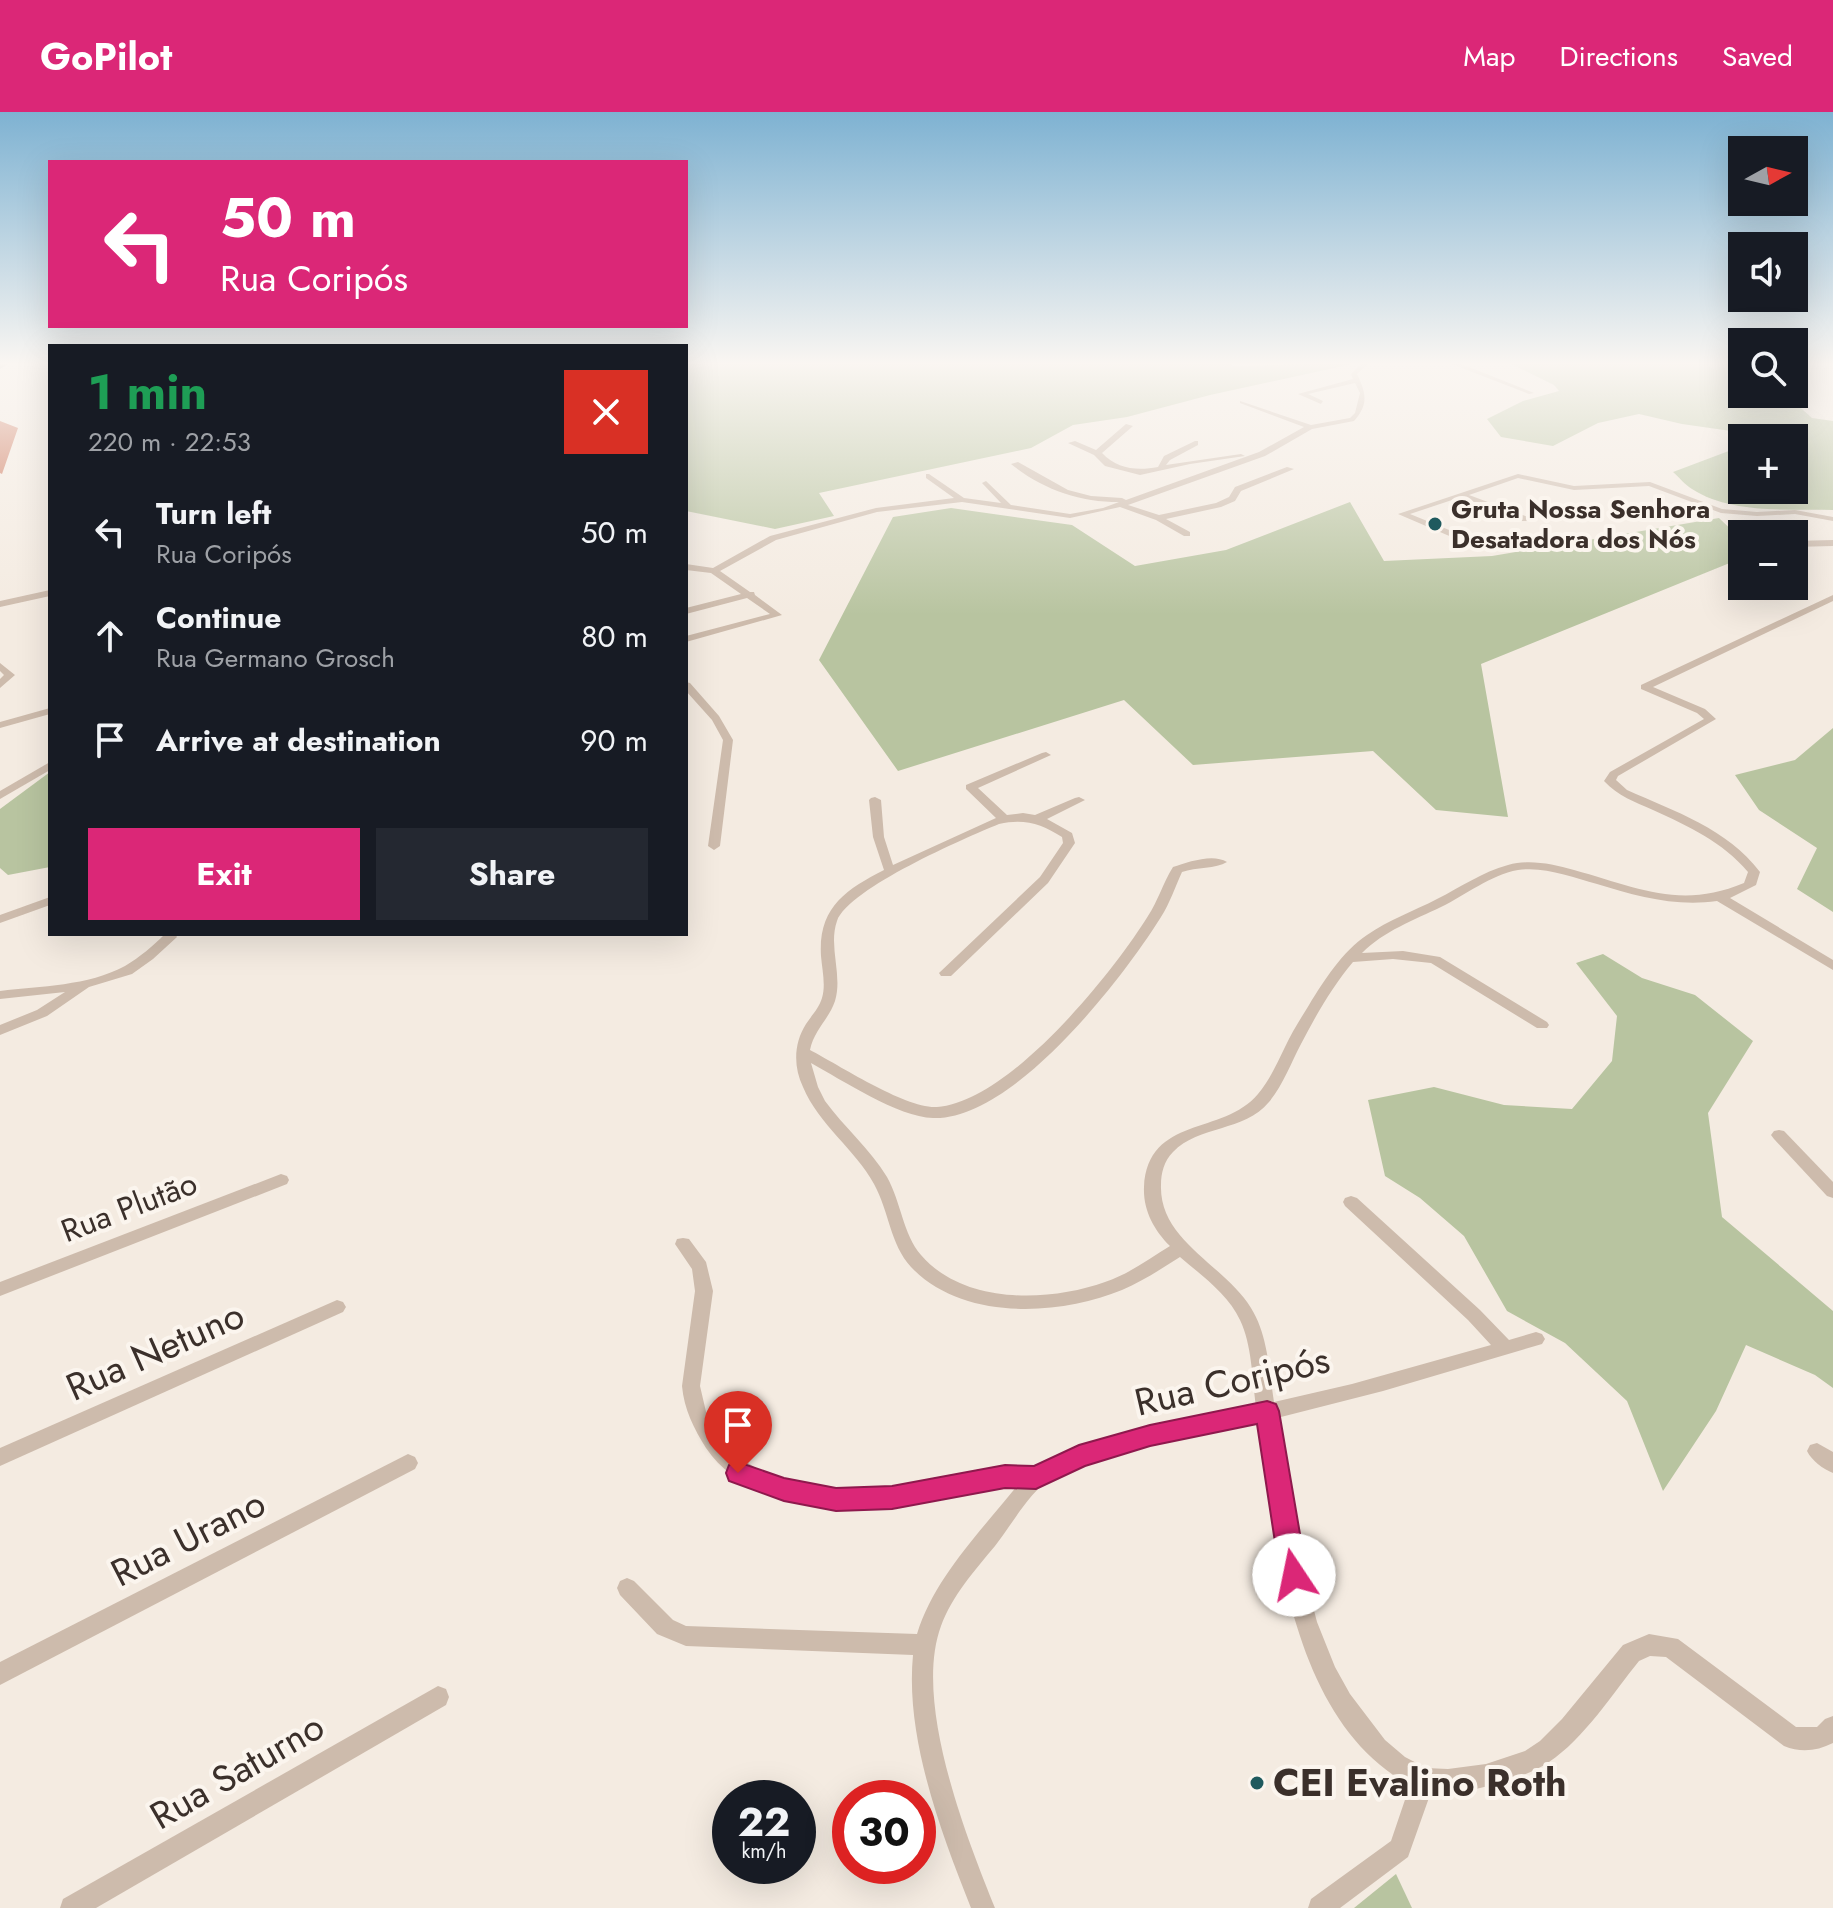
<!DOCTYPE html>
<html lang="en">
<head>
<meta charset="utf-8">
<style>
	:root { --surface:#171b24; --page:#242831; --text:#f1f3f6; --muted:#9ea1a6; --accent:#db2777 }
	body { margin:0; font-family:Jost,sans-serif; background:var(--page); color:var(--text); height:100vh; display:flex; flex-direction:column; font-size:30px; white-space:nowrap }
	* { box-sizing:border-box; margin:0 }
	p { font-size:26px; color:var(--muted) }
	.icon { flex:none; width:44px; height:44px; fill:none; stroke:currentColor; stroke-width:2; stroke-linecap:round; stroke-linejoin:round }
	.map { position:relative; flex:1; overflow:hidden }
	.side { position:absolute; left:48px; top:232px; width:640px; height:592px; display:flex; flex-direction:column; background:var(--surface); border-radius:0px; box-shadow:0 8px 32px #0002 }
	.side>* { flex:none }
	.top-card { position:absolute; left:48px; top:48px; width:640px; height:168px; border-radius:0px; box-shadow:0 8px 32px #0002; background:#db2777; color:#fff; overflow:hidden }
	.needle { width:52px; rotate:82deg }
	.fabs { position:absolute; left:1728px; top:24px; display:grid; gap:16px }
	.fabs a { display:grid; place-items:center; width:80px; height:80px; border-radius:0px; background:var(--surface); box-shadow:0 8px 32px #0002; font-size:40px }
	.speed { position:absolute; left:712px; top:1668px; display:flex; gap:16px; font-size:40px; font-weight:700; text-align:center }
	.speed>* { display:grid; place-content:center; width:104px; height:104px; border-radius:50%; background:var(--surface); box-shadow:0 8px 32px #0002; line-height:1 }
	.speed small { font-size:20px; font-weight:400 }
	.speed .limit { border:12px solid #d22; background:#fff; color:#111 }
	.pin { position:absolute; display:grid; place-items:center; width:68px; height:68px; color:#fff; margin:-82px -34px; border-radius:50% 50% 50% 0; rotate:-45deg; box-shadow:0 0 8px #0007 }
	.pin .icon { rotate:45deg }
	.me { position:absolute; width:88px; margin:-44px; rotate:349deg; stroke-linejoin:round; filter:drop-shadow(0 0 6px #0008) }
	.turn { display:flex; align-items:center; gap:28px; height:168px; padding:0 40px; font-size:36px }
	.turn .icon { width:104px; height:104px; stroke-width:2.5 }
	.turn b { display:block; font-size:56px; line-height:68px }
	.round { display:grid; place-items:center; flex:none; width:84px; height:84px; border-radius:0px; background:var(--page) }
	.head { display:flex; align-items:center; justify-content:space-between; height:136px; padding:0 40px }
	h1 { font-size:48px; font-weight:700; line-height:60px; color:#1e9e55 }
	.button { display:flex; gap:16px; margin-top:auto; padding:16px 40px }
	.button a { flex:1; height:92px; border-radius:0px; background:var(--accent); color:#fff; font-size:32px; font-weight:700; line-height:92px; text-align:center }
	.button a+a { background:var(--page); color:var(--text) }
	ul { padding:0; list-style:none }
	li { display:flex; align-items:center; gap:24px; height:104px; padding:0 40px }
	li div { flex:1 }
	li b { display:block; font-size:30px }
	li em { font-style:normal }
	header { display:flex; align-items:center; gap:48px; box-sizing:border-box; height:112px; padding:0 40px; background:var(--accent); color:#fff }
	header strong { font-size:38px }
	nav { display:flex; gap:44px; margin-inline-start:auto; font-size:28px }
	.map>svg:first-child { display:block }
	.green { fill:#b8c4a0 }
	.building { fill:#c8694b }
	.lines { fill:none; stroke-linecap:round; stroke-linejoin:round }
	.street { fill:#cdbbac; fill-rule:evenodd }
	.primary { fill:#7d675c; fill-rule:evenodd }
	.route { fill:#db2777; stroke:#8e194d; stroke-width:2 }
	.poi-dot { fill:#1f5a5e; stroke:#fbf5ee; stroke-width:3 }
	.labels { text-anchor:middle; stroke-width:8; stroke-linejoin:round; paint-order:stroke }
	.far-poi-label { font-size:26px; font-weight:bold; fill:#3b302b; stroke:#fbf5ee; text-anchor:start }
	.street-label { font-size:32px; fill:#3b302b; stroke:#fbf5ee }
	.near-street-label { font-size:38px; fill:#3b302b; stroke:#fbf5ee }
	.near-poi-label { font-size:38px; font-weight:bold; fill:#3b302b; stroke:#fbf5ee; text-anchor:start }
</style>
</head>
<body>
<header>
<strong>GoPilot</strong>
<nav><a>Map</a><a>Directions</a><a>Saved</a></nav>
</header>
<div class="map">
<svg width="1833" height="1796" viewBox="0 0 1833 1796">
	<rect width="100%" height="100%" fill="#f4ebe1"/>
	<!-- green -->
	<g class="green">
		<polygon points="686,251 1228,251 1234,254 1357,251 1210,283 1127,305 1073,313 1031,336 819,381 834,404 775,417 686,399"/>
		<path d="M 1509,251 L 1742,251 L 1742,282 L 1785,282 L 1812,306 L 1833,309 L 1833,398 C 1789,397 1730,402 1692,377 C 1685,373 1679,365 1673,360 L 1742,334 L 1742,378 L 1794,378 L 1794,326 L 1752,326 L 1738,320 L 1682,312 L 1639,302 L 1598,311 L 1553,334 L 1501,325 L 1487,307 L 1523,289 L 1559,279 L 1554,273 Z"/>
		<polygon points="1350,390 1384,449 1492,444 1719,406 1742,428 1742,446 1481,552 1508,705 1436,698 1373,639 1193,653 1124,588 898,659 819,548 893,405 951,396 1072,413 1135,454 1226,438"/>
		<polygon points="1833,616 1833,800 1797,777 1817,736 1759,698 1735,663 1795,648"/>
		<polygon points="50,660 50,755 8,763 0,756 0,697"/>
		<polygon points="1603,842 1642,866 1695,883 1753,929 1708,1001 1722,1105 1833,1199 1833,1276 1815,1263 1746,1233 1716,1299 1663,1379 1627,1289 1565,1231 1507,1199 1464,1124 1420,1086 1385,1064 1368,988 1434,975 1504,993 1572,997 1612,949 1617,904 1576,851"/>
		<polygon points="1396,1762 1412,1796 1354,1796"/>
	</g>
	<!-- building -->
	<polygon class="building" points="0,309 18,316 2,362 0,361"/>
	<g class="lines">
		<!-- street -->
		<g class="street">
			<path d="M 1362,251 L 1369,251 L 1357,262 C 1366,281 1369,292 1354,309 L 1312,317 L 1265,344 L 1128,393 L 1159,403 L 1216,391 L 1229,385 L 1235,375 L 1287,355 L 1294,357 L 1241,379 L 1235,389 L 1221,395 L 1166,407 L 1190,420 L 1190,424 L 1184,424 L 1156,408 L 1120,395 L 1070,406 L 962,390 L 877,400 L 776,428 L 720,459 L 750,480 L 754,480 L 755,483 L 782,503 L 686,530 L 686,524 L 770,502 L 747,486 L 686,502 L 686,496 L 741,482 L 711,461 L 686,458 L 686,452 L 713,456 L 770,424 L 876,396 L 954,386 L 926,366 L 926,362 L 929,362 L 964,386 L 1001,391 L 982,371 L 986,369 L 1011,393 L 1070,402 L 1103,396 L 1119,390 C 1079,390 1042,377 1011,352 L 1018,350 L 1068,378 L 1091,384 L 1122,386 L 1126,388 L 1259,340 L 1304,315 L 1240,291 L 1240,289 L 1311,313 L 1350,306 L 1355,301 L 1360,281 L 1355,271 L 1308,282 L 1323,289 L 1321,292 L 1298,282 L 1353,267 L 1351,262 Z"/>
			<polygon points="1449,251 1459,251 1534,281 1529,282"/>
			<path d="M 1126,312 L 1133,314 L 1102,341 C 1117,357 1137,359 1158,355 L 1164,344 L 1195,329 L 1198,329 L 1198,333 L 1170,348 L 1166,353 L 1241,342 L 1245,344 L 1190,352 L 1140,363 L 1105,354 L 1094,343 L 1068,331 L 1075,329 L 1096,338 Z"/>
			<polygon points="1518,362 1574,374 1650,370 1722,397 1757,400 1795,398 1833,405 1833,409 1795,402 1757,404 1721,401 1649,374 1574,378 1518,366 1469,383 1528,405 1528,409 1522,409 1461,385 1410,402 1481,431 1481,435 1475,435 1398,402"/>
			<polygon points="1833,428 1833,434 1794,435 1794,429"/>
			<polygon points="50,478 50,484 0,495 0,489"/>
			<path d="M 1833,483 L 1833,489 L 1653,575 L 1705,597 L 1716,607 L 1618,664 L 1616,668 L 1627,678 C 1674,699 1728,717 1760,760 L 1756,773 L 1730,786 L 1833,848 L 1833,858 L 1717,789 C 1675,795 1636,784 1597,772 C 1572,765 1544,754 1518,758 C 1490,763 1466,783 1441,795 C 1414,808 1384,819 1362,841 L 1403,839 L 1440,845 L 1547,910 L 1549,913 L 1547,916 L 1537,916 L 1431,851 L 1393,847 L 1353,850 C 1332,875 1316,903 1301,932 C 1291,951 1283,973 1269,990 C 1244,1020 1199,1013 1173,1040 C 1164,1049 1161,1061 1161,1073 C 1159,1129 1225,1153 1251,1196 C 1268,1223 1269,1259 1274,1290 L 1352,1272 L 1491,1233 L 1468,1208 L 1345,1094 L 1343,1090 L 1345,1086 L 1351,1084 L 1357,1086 L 1480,1198 L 1509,1228 L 1536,1220 L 1542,1222 L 1545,1227 L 1542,1232 L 1383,1279 L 1277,1306 L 1298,1436 L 1317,1510 L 1335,1555 L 1350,1582 L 1385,1628 L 1405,1645 L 1426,1656 L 1448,1657 L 1486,1652 L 1525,1639 L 1540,1629 L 1562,1607 L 1623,1533 L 1649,1522 L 1678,1527 L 1796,1615 L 1817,1615 L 1825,1607 L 1833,1604 L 1833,1631 C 1817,1639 1801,1641 1784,1634 L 1666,1545 L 1650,1544 L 1639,1549 C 1613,1581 1584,1627 1549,1650 C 1532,1661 1512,1668 1492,1673 C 1473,1678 1452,1682 1431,1680 L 1408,1745 L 1340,1796 L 1308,1796 L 1311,1787 L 1391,1729 L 1410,1673 C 1291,1609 1276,1429 1259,1309 C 1189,1322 1110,1330 1049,1368 C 1029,1381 1010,1415 995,1434 C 975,1458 952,1484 941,1514 C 913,1590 966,1724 995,1796 L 971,1796 C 941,1720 905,1626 913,1543 L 686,1534 L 657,1522 L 620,1483 L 617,1476 L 620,1469 L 627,1466 L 634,1469 L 673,1508 L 686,1514 L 917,1522 C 934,1466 981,1419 1017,1374 C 931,1377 869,1409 781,1385 C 750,1376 724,1363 706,1336 C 694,1317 684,1297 682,1274 L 695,1179 L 692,1157 L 675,1132 L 677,1127 L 683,1126 L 689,1127 L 706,1150 L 713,1179 L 700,1274 L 707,1304 L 725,1332 L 738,1345 L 771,1365 L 806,1374 L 840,1378 L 872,1377 L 968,1361 L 1034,1356 L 1062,1342 L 1130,1319 L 1256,1294 C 1252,1266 1252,1233 1240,1208 C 1228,1182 1201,1163 1180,1145 C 1161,1157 1143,1169 1122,1178 C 1059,1204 962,1209 911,1155 C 890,1132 889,1099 874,1072 C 855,1037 819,1013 803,975 C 793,954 794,931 806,912 C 812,903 819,896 822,886 C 826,873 822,857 821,844 C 818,796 845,778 884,758 L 873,725 L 869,688 L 871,686 L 875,685 L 881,688 L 884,725 L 893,753 L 996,706 L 966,677 L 966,673 L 1042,641 L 1046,640 L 1051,643 L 978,676 L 1007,703 L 1023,701 L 1035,703 L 1075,686 L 1079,685 L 1085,688 L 1047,707 L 1072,721 L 1075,731 L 1048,771 L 951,864 L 941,864 L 939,861 L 1040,765 L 1063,731 L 1062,725 C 1042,712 1024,706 999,712 C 965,726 849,776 837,809 C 828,835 843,863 835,889 C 829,907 814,918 810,938 C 839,953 906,997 937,995 C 1009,990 1112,862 1148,804 C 1158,789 1163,771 1173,755 C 1188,750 1213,741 1227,750 C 1216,757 1196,755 1182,760 C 1175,775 1170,791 1161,805 C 1123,866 1013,1009 933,1006 C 898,1005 842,968 811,951 L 818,975 L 825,989 C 844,1015 870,1037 887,1065 C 901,1090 903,1122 921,1143 C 964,1193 1049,1190 1105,1170 C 1129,1162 1149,1147 1170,1134 C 1154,1118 1143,1098 1144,1075 C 1148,1003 1223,1024 1258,982 C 1270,968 1277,951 1285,935 C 1292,920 1301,906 1309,893 C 1325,867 1342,840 1367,823 C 1388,808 1414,799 1437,787 C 1461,775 1482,760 1508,753 C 1530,747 1552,752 1574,758 C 1636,775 1680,798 1744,771 L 1748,760 C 1723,730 1688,714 1653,698 C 1635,690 1618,684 1604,669 L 1610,660 L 1704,607 L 1697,601 L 1641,577 L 1641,573 Z"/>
			<polygon points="0,551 15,563 0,576 0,567 4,563 0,559"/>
			<polygon points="686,570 690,571 719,604 733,628 720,734 714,738 708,734 723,628 712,608 686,579"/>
			<polygon points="50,596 50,602 0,616 0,610"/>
			<polygon points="50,650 50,658 0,687 0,679"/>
			<polygon points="50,785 50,793 0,811 0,803"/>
			<path d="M 165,822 L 175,822 L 177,825 L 153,847 L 132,862 L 89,875 L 47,904 L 0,923 L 0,913 L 37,898 L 65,880 L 0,887 L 0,879 C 41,874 88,874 125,854 C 140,845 153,834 165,822 Z"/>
			<polygon points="1779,1018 1784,1019 1833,1070 1833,1086 1827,1084 1774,1027 1771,1023 1774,1019"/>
			<polygon points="281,1062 287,1064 289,1068 287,1072 0,1184 0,1170"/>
			<polygon points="337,1188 343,1190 346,1195 343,1200 0,1354 0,1336"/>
			<path d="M 1817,1331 L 1833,1340 L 1833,1361 C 1823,1357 1812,1349 1807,1339 L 1810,1333 Z"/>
			<polygon points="408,1342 415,1345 418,1351 415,1357 0,1573 0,1550"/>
			<polygon points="438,1574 446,1577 449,1585 446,1593 96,1796 60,1796 63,1787"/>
		</g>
		<!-- primary -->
		<polygon class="primary" points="0,251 9,251 0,257"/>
	</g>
	<!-- sky -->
	<linearGradient id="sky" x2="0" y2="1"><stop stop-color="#7eb2d2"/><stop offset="0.5" stop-color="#faf6f2"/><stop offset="1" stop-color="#faf6f2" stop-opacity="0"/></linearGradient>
	<rect width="1833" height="503" fill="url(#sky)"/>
	<!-- route -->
	<polygon class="route" points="1267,1289 1276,1292 1279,1299 1307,1463 1303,1472 1294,1476 1284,1472 1280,1463 1257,1312 1150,1334 1085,1354 1036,1377 1005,1376 892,1397 836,1399 784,1389 729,1369 726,1361 729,1353 738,1350 784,1366 836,1376 892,1374 1005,1353 1034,1354 1079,1333 1150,1313"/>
	<!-- markers -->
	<g class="poi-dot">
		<circle cx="1435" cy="412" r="8"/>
		<circle cx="1257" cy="1671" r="8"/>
	</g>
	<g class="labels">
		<!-- far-poi labels -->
		<g class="far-poi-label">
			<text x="1451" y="406">Gruta Nossa Senhora<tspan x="1451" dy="30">Desatadora dos Nós</tspan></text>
		</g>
		<!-- street labels -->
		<g class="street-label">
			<text transform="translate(129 1095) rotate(-21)" y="11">Rua Plutão</text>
		</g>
		<!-- near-street labels -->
		<g class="near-street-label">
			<text transform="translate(155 1239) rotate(-24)" y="13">Rua Netuno</text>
			<text transform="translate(1232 1269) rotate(-13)" y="13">Rua Coripós</text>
			<text transform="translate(188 1426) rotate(-27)" y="13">Rua Urano</text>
			<text transform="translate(237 1659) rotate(-30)" y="13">Rua Saturno</text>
		</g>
		<!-- near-poi labels -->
		<g class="near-poi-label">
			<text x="1273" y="1684">CEI Evalino Roth</text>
		</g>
	</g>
</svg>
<div class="fabs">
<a><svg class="needle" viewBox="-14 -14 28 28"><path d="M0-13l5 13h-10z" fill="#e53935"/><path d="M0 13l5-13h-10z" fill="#9ea1a6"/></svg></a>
<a><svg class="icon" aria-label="sound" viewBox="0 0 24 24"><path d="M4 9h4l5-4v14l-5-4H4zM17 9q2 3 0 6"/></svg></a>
<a><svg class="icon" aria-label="search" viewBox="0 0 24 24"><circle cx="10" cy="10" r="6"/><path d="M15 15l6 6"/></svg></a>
<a>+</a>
<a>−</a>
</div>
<div class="speed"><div>22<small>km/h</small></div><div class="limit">30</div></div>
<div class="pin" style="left:738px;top:1361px;background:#d93025"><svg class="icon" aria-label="arrive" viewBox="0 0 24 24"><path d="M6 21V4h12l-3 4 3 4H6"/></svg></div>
<svg class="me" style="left:1294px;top:1463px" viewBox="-20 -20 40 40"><circle r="19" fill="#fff"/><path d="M0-13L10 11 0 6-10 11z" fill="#db2777"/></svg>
<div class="top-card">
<div class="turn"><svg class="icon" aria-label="left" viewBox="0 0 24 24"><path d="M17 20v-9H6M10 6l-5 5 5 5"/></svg><div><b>50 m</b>Rua Coripós</div></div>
</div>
<section class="side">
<div class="head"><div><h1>1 min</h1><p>220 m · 22:53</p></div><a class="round" style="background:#d93025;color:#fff"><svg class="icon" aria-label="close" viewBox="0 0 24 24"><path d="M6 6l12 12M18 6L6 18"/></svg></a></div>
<ul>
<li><svg class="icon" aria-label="left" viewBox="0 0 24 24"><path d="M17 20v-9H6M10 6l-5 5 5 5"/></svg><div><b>Turn left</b><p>Rua Coripós</p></div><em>50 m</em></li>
<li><svg class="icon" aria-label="ahead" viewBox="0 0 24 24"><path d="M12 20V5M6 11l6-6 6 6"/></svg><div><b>Continue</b><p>Rua Germano Grosch</p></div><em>80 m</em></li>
<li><svg class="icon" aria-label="arrive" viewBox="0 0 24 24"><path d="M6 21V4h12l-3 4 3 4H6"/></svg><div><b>Arrive at destination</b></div><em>90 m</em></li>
</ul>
<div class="button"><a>Exit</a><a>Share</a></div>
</section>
</div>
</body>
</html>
